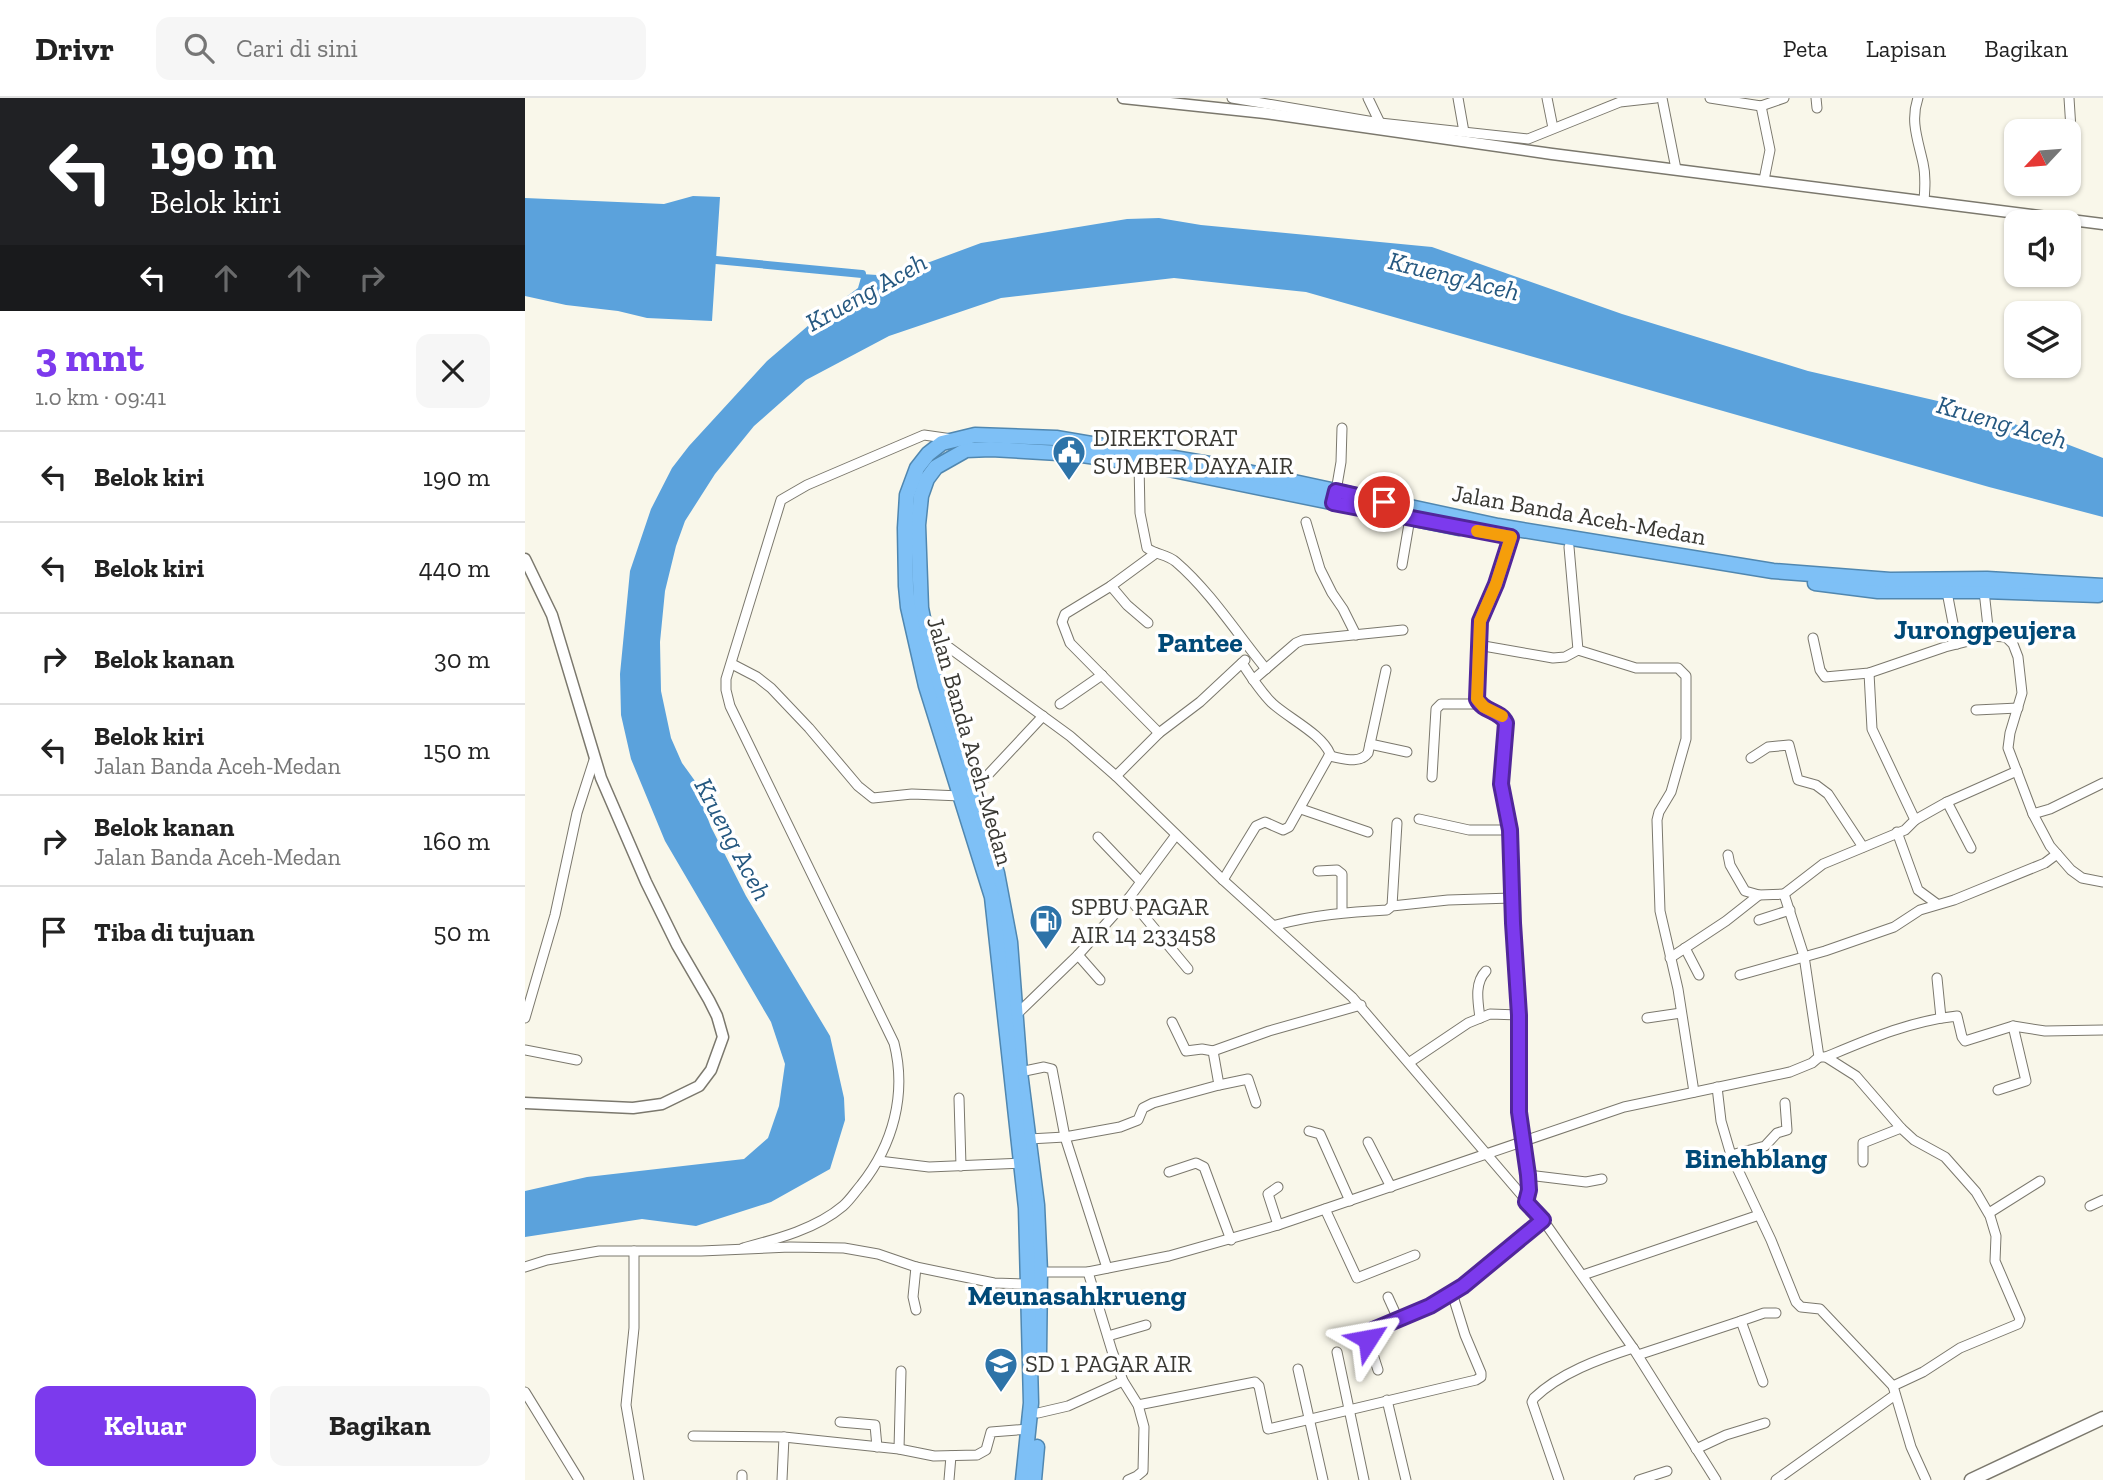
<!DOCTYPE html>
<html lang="id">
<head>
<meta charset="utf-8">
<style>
	:root { --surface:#fff; --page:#f6f6f6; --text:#222; --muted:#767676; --line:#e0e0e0; --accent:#7c3aed }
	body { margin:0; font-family:"Zilla Slab",serif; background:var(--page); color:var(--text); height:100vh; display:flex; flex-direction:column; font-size:26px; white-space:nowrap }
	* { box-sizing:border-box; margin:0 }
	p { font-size:23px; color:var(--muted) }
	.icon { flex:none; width:38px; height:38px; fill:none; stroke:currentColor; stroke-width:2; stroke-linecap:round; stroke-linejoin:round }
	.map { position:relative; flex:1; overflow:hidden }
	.sheet { display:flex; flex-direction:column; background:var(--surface); width:525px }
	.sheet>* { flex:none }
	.guide { background:#202124; color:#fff; overflow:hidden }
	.needle { width:46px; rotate:244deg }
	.buttons { position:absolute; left:1479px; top:21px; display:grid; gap:14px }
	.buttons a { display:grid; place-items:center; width:77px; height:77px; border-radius:14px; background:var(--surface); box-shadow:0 2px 5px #0004; font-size:35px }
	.pin { position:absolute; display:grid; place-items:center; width:60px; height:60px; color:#fff; margin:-30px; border:4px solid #fff; border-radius:50%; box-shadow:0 2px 7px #0007 }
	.me { position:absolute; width:77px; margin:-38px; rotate:56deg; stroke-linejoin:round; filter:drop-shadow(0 0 5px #0008) }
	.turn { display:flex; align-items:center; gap:24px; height:147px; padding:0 35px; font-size:32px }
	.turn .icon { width:91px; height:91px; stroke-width:2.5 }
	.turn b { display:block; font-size:49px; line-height:60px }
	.lanes { display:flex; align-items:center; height:66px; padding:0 35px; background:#0003; justify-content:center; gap:35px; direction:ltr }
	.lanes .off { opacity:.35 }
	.round { display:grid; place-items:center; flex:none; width:74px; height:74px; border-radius:14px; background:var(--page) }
	.summary { display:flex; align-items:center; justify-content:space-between; height:119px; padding:0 35px }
	h1 { font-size:42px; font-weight:800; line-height:52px; color:var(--accent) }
	.action { display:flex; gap:14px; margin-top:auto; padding:14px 35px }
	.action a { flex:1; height:80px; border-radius:14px; background:var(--accent); color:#fff; font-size:28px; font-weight:800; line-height:80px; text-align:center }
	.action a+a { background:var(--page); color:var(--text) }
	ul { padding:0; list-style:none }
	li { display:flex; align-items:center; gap:21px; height:91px; padding:0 35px; border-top:2px solid var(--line) }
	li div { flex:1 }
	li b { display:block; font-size:26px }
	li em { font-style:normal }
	header { display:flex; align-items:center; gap:42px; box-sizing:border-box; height:98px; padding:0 35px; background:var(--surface); border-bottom:2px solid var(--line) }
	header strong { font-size:33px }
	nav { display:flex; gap:38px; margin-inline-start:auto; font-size:24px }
	.search { width:490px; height:63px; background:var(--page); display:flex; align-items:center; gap:18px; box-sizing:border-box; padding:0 24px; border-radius:14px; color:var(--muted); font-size:26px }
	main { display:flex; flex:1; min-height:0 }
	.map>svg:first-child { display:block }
	.water { fill:#5ba2dc }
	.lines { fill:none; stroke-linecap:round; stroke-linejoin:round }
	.canal { stroke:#5ba2dc; stroke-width:8 }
	.minor-casing { stroke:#7b786d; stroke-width:11 }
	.tertiary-casing { stroke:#7b786d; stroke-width:13 }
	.secondary-casing { stroke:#7b786d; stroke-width:15 }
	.trunk-casing { stroke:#5087b0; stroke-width:17 }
	.minor { stroke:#fff; stroke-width:9 }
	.tertiary { stroke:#fff; stroke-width:10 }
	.secondary { stroke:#fff; stroke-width:12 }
	.trunk { stroke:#7ec0f6; stroke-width:14 }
	.route-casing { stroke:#51269a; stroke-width:18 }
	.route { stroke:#7c3aed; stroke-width:12 }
	.slow { stroke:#f59e0b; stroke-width:12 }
	.labels { text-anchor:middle; stroke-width:7; stroke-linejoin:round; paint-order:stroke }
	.poi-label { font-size:24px; fill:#393833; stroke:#fff; text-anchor:start }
	.street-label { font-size:24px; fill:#393833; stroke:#fff }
	.water-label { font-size:26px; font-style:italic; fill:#255880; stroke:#fff }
	.quarter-label { font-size:28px; font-weight:bold; fill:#004977; stroke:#fff }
</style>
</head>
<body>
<header>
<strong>Drivr</strong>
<div class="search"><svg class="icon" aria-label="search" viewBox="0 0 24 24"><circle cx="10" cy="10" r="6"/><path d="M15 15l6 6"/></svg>Cari di sini</div>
<nav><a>Peta</a><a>Lapisan</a><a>Bagikan</a></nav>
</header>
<main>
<section class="sheet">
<div class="guide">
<div class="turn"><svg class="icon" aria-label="left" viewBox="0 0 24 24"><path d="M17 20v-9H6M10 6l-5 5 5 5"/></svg><div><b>190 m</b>Belok kiri</div></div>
<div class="lanes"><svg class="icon" aria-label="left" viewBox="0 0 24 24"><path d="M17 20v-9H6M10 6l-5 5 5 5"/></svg><svg class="icon off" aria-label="ahead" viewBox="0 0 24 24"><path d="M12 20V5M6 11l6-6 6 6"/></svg><svg class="icon off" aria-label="ahead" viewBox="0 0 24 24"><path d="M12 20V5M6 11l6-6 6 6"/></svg><svg class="icon off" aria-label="right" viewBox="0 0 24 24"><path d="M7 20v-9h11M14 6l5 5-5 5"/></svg></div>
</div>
<div class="summary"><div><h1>3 mnt</h1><p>1.0 km · 09:41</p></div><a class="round"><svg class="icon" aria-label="close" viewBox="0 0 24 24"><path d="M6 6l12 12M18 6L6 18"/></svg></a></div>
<ul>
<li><svg class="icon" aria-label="left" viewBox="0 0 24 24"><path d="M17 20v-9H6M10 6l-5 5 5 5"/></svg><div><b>Belok kiri</b></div><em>190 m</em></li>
<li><svg class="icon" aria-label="left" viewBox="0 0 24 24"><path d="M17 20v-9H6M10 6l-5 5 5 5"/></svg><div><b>Belok kiri</b></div><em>440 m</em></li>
<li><svg class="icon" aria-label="right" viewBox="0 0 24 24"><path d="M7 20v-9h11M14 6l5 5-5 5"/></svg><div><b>Belok kanan</b></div><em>30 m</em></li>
<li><svg class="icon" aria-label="left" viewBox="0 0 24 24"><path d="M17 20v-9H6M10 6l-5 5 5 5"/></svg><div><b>Belok kiri</b><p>Jalan Banda Aceh-Medan</p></div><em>150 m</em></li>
<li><svg class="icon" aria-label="right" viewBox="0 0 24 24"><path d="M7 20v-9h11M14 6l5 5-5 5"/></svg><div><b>Belok kanan</b><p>Jalan Banda Aceh-Medan</p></div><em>160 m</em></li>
<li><svg class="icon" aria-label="arrive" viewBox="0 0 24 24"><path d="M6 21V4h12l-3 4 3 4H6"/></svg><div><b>Tiba di tujuan</b></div><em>50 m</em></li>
</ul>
<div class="action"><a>Keluar</a><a>Bagikan</a></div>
</section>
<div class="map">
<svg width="1578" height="1382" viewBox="0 0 1578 1382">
	<rect width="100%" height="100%" fill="#f9f7ea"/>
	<!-- water -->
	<g class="water">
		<polygon points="168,98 195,99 187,223 122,220 93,213 41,207 0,198 0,100 139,106"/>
		<polygon points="634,120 676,127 907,149 1097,216 1283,273 1456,313 1578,360 1578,419 1464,389 781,194 649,180 476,200 364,238 281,282 229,328 190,376 160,423 151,448 140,493 135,544 136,593 146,640 157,665 178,694 178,708 186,729 221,798 305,938 319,1000 320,1022 305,1071 246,1104 171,1128 117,1121 0,1139 0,1093 62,1079 219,1061 243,1040 254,1008 260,966 246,924 140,743 106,661 96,617 95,576 105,473 126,411 147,370 164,348 242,263 284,227 333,190 337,176 367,178 456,145 602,121"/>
	</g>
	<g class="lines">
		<!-- canal -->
		<polyline class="canal" points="191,162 337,176"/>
		<defs>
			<g id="minor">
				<polyline points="707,0 855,25 1003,41 1095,4 1131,0"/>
				<polyline points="843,0 855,25"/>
				<polyline points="933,0 939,34"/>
				<polyline points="1022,0 1028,30"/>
				<polyline points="1137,0 1151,71"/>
				<polyline points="1185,0 1236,8 1259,0"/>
				<polyline points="1291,0 1292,10"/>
				<path d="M 1393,0 C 1385,23 1393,42 1398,65 C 1401,78 1400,90 1399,103"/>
				<polyline points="1544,0 1546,31"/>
				<polyline points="1236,8 1245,52 1239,82"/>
				<path d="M 614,365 L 615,415 L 622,450 C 631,457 642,456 651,464 C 685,493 713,537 741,571"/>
				<polyline points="811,393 816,364 817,330"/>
				<polyline points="781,424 795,471 807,495 818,511 831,537"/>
				<path d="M 986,439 L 971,486 L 955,522 L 952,601 C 958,614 975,612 981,625 L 976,686 L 985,732 L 994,917 L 994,1014 L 1003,1077 L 1004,1092 L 1001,1104"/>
				<polyline points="1044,449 1053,552"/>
				<polyline points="631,455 586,488 540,516 537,524 545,545 634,635"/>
				<polyline points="877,467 885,420"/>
				<polyline points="586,488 602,507 623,525"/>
				<polyline points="1459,493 1464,538 1481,539 1488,546 1493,559 1497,595 1485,635 1483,650 1508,716 1525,748 1546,772 1557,780 1578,784"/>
				<polyline points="1422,494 1432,546"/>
				<polyline points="1288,540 1295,572 1300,579 1344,575 1420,549 1464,538"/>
				<polyline points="402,542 422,548 545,638 591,678 698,782 827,899 1018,1122 1108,1250 1191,1382"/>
				<polyline points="953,547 1028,560 1040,559 1053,552 1111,570 1153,570 1161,578 1161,641 1146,694 1134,714 1132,722 1135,813 1153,891 1169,994"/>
				<polyline points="207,566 232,579 246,590 284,630 333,688 348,700 387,696 436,698 446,695 518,618"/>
				<polyline points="728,582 771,545 778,542 878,532"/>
				<polyline points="535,606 577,577"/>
				<polyline points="1451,612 1493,610"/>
				<polyline points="845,646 882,654"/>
				<path d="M 804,658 C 817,660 834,667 843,655 L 861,572"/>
				<polyline points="1226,660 1243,649 1264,647 1273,682 1291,687 1303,696 1338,749"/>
				<polyline points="591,678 634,635 675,604 720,562"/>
				<polyline points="907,679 911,611 916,606 954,606"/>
				<polyline points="1422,704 1446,750"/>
				<polyline points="776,711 843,734"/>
				<polyline points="1508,716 1525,711 1578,685"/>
				<polyline points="894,721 944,732 985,732"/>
				<polyline points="1390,722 1422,704 1492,673"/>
				<polyline points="1372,734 1393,792 1412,806"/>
				<polyline points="573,739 615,783"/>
				<polyline points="793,773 812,772 817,776 817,814"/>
				<path d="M 698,782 L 731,728 L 740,724 L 758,732 L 764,729 L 805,656 C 797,636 763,620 747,605 C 735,593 726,579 717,565"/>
				<polyline points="1259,796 1298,766 1380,732 1390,722 1347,631 1344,575"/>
				<polyline points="604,800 663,871"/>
				<polyline points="867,808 872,725"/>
				<polyline points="1234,822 1265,812"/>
				<path d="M 751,827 C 788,817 824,814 862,812 L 867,808 L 923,802 L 987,800"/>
				<polyline points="1160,850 1174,877"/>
				<polyline points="553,857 575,882"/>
				<polyline points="1145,860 1201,823 1234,797"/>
				<polyline points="1215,877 1300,853 1369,829 1395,812 1429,802 1520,765 1532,756"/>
				<polyline points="1412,880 1416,920"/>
				<polyline points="491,917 553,857 604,800 651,737"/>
				<polyline points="0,920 30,817 52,715 69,662"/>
				<path d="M 955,920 C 953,904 949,885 961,873"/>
				<polyline points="1122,920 1156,915"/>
				<polyline points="647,924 661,953 677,951 688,953"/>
				<polyline points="0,952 52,962"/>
				<polyline points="1294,959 1301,959 1331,978 1376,1030 1389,1042 1420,1059 1451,1094 1465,1118 1471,1138 1470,1163 1495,1221 1493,1226 1435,1250 1398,1274 1368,1288"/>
				<path d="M 1301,959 C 1344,941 1385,923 1432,918 L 1437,939 L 1440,943 L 1488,928 L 1520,933 L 1578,932"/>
				<polyline points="885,964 943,925 965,916 994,917"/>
				<polyline points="495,974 519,969 527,971 540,1039 595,1029 613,1022 618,1010 628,1005 694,987 688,953 744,933 836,907"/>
				<polyline points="694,987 723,981 731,1005"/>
				<polyline points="1192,989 1196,1023 1206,1057 1246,1142 1271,1204 1276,1209 1295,1211 1368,1288 1386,1349 1401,1382"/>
				<polyline points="1473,992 1501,983 1488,928"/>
				<polyline points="434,1000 436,1068"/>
				<polyline points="784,1033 795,1036 825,1103"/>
				<polyline points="504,1041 540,1039 582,1170"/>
				<polyline points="843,1044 866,1089"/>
				<polyline points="1206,1057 1240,1048 1252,1035 1262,1032 1260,1005"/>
				<polyline points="354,1063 404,1069 496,1065"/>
				<polyline points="1338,1064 1338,1045 1376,1030"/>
				<polyline points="644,1074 671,1065 679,1069 706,1142"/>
				<polyline points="1003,1077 1061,1084 1077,1081"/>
				<polyline points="1565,1108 1578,1102"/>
				<polyline points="800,1111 832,1180 890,1157"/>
				<polyline points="1464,1115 1515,1083"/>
				<polyline points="753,1127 743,1096 753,1089"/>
				<path d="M 218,1150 C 252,1141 291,1131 318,1108 C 325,1102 330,1094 336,1087 C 368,1047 382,996 369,945 L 205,608 L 201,592 L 201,581 L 256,402 L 282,387 L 399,337 L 427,341"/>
				<polyline points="109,1153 109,1230 101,1307 114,1382"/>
				<polyline points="0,1169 22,1162 74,1153 176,1153 265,1149 319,1150 353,1156 391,1169 469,1185 504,1186"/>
				<polyline points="391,1169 388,1199 391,1212"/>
				<polyline points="515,1174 563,1174 644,1158 753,1127 1099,1009 1265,974 1287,965 1294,959 1279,858 1259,796 1234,797 1220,793 1205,767 1203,757"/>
				<polyline points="563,1174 587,1253 598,1283 613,1307 619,1329 618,1373 612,1378 603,1382"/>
				<polyline points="1058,1177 1234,1117"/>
				<polyline points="863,1199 873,1221"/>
				<polyline points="1216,1223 1238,1284"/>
				<polyline points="583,1238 621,1227"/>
				<polyline points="812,1254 839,1382"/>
				<polyline points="1113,1257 1216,1223 1239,1215 1251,1215"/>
				<polyline points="773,1271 798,1382"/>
				<polyline points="853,1272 843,1241 848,1232 905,1208 938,1188 1018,1122"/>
				<polyline points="0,1294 54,1382"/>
				<polyline points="862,1302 881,1382"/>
				<polyline points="613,1307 730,1284 734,1288 743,1331 951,1282 956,1279 956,1275 940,1237 927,1195"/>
				<polyline points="513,1315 543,1308 598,1283"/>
				<polyline points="315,1324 350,1327 352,1349"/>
				<polyline points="168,1338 259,1339 257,1382"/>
				<polyline points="259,1339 374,1351 409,1358 452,1357 461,1352 466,1334 504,1331"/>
				<polyline points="374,1351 376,1273"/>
				<polyline points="1171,1351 1201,1337 1240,1325"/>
				<polyline points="217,1382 217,1377"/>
				<polyline points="424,1382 426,1358"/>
				<path d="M 1034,1382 L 1007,1304 L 1009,1300 C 1035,1275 1074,1261 1108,1250"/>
				<polyline points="1114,1382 1142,1373"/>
				<polyline points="1251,1382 1370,1297"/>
			</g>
			<g id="tertiary">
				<polyline points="598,0 740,15 1027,56 1578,126"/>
				<polyline points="0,461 27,517 76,680 121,784 152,847 184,902 192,918 198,939 186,972 174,988 137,1006 108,1010 0,1005"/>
			</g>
			<polyline id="secondary" points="1446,1382 1578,1320"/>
			<g id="trunk">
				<polyline points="1290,485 1353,493 1459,493 1573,497"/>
				<polyline points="514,1255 515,1174 512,1107 495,974 485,844 472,775 411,585 396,510 393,427 396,398 402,381 411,369 441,352 466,351 550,356 614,365 934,430"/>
				<polyline points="498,1382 506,1305 501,1110 467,799 401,588 383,509 381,488 380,430 382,397 392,370 403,356 417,345 450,337 531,340 690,367 973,428 1248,473 1365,482 1462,481 1578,488"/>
				<polyline points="509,1382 512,1349"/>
			</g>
		</defs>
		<!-- minor casing -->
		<use href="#minor" class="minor-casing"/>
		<!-- tertiary casing -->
		<use href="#tertiary" class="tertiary-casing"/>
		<!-- secondary casing -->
		<use href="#secondary" class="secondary-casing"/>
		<!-- trunk casing -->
		<use href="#trunk" class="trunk-casing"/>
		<!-- minor -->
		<use href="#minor" class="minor"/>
		<!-- tertiary -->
		<use href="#tertiary" class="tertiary"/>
		<!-- secondary -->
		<use href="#secondary" class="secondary"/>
		<!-- trunk -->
		<use href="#trunk" class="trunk"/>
	</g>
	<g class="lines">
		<defs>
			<path id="route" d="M 843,1241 L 848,1232 L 905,1208 L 938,1188 L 1018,1122 L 1001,1104 L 1004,1092 L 1003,1077 L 994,1014 L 994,917 L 988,825 L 985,732 L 976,686 L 981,625 C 975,612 958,614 952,601 L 955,523 L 971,486 L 986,439 L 808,405 L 811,393 L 859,404"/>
		</defs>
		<!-- route casing -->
		<use href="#route" class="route-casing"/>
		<!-- route -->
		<use href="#route" class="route"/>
		<!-- slow -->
		<polyline class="slow" points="952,433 986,439 971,486 955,523 952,601 959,609 977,618"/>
	</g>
	<!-- icons -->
	<defs>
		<symbol id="civic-pin" viewBox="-11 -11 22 30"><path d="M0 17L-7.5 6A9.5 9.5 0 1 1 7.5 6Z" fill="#2d73a8" stroke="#fff"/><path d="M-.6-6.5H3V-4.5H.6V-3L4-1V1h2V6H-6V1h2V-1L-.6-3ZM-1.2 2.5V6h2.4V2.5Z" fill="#fff"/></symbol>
		<symbol id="fuel-pin" viewBox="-11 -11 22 30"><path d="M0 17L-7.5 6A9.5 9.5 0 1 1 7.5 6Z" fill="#2d73a8" stroke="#fff"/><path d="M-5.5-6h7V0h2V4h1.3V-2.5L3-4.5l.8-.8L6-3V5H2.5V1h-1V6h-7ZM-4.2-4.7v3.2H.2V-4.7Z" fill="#fff"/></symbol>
		<symbol id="school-pin" viewBox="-11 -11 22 30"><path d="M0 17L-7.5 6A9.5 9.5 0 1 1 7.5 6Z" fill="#2d73a8" stroke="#fff"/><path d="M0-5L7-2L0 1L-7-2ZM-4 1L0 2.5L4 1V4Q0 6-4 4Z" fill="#fff"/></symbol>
	</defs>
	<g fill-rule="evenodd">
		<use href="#civic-pin" x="525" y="335" width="38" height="52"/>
		<use href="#fuel-pin" x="502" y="804" width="38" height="52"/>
		<use href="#school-pin" x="457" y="1247" width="38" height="52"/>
	</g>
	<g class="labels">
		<!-- poi labels -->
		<g class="poi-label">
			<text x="568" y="348">DIREKTORAT<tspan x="568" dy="28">SUMBER DAYA AIR</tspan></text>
			<text x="546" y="817">SPBU PAGAR<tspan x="546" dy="28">AIR 14 233458</tspan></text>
			<text x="500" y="1274">SD 1 PAGAR AIR</text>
		</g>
		<!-- street labels -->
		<g class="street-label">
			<text transform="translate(1054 417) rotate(10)" y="8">Jalan Banda Aceh-Medan</text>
			<text transform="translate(445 643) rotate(74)" y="8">Jalan Banda Aceh-Medan</text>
		</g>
		<!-- water labels -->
		<g class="water-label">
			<text transform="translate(929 178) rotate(14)" y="9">Krueng Aceh</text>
			<text transform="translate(341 194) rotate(-29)" y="9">Krueng Aceh</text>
			<text transform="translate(1477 324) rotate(16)" y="9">Krueng Aceh</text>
			<text transform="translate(208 741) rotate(62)" y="9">Krueng Aceh</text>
		</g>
		<!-- quarter labels -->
		<g class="quarter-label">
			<text x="1460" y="541">Jurongpeujera</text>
			<text x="675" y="554">Pantee</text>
			<text x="1231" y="1070">Binehblang</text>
			<text x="552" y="1207">Meunasahkrueng</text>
		</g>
	</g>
</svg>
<div class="buttons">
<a><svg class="needle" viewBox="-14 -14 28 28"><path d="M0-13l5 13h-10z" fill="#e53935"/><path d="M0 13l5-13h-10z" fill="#767676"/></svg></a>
<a><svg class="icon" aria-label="sound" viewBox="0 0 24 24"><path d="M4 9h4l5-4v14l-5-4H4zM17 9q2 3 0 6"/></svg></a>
<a><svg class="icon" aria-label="layers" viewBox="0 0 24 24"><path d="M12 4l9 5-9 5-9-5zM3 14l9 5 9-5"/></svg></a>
</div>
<div class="pin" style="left:859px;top:404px;background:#d93025"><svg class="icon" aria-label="arrive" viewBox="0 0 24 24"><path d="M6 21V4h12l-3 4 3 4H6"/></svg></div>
<svg class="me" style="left:843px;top:1241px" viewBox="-20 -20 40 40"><path d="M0-17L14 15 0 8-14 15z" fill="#7c3aed" stroke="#fff" stroke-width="4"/></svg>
</div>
</main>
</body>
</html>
